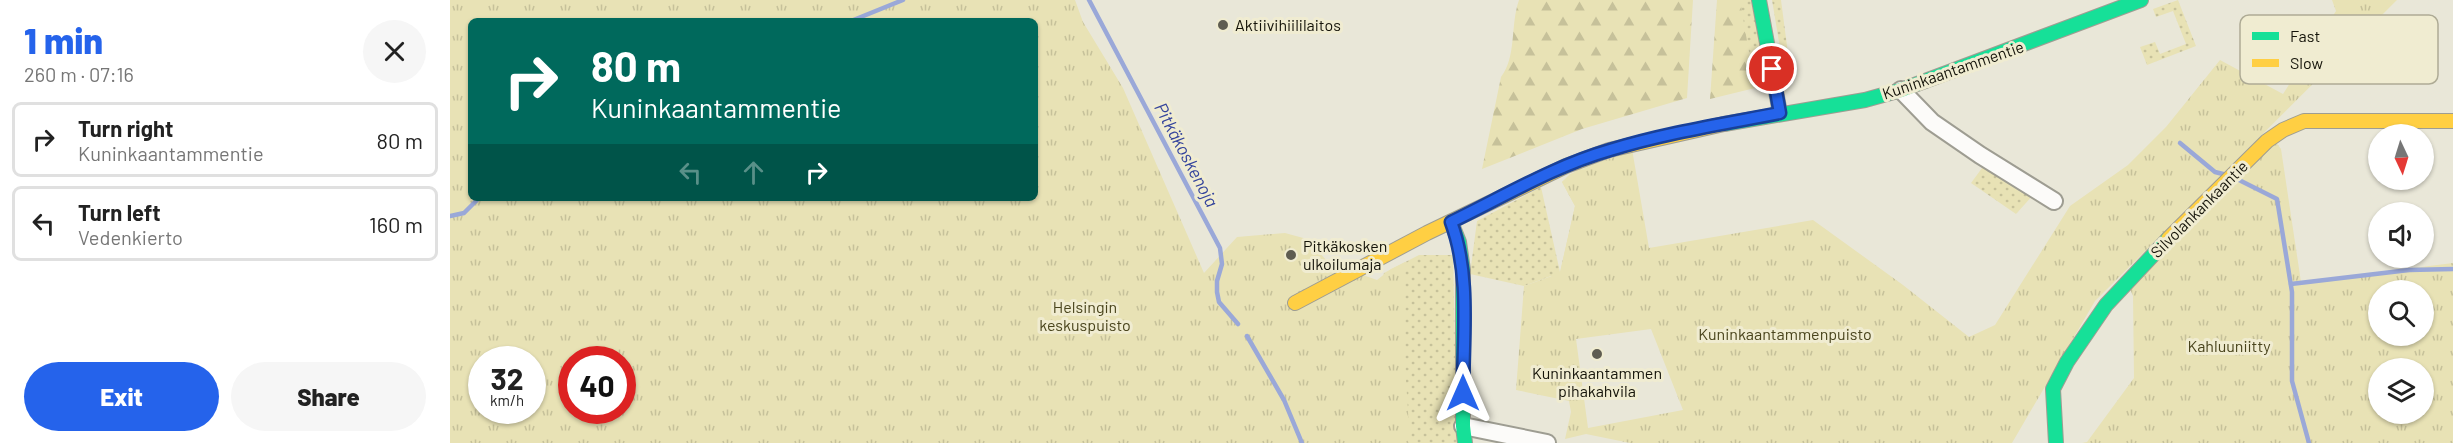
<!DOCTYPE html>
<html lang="en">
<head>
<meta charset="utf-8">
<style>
	:root { --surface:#fff; --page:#f6f6f6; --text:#222; --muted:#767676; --line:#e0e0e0; --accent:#2563eb }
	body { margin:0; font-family:Barlow,sans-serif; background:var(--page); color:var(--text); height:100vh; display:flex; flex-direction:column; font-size:22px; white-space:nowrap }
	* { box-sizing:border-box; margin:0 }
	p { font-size:20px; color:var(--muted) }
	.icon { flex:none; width:33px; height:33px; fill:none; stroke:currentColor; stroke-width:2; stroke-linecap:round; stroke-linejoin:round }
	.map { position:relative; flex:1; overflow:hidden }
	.panel { display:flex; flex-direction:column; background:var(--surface); width:450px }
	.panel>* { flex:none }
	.guide { position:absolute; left:18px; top:18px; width:570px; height:183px; border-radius:9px; box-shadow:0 2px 4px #0004; background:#00695c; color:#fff; overflow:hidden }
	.needle { width:39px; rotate:176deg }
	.buttons { position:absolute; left:1918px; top:124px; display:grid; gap:12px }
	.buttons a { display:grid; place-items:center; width:66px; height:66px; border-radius:50%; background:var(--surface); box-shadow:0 2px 4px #0004; font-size:30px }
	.speed { position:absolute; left:18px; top:346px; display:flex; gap:12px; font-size:30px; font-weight:700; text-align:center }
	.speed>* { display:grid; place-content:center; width:78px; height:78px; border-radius:50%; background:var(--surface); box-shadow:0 2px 4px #0004; line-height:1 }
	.speed small { font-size:15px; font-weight:400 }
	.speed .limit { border:9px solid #d22; background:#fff; color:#111 }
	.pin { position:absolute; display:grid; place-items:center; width:51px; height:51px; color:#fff; margin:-26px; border:3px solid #fff; border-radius:50%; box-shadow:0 2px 6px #0007 }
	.me { position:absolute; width:66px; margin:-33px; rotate:0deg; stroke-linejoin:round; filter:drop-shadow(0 0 4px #0008) }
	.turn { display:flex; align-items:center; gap:21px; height:126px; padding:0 24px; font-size:27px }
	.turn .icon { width:78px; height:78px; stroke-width:2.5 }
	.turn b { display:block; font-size:42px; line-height:51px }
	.lanes { display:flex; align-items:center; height:57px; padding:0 24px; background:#0003; justify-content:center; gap:30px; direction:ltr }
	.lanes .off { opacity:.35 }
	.round { display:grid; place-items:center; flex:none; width:63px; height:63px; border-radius:32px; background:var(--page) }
	.summary { display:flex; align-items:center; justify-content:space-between; height:102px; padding:0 24px }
	h1 { font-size:36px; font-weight:800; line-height:45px; color:var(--accent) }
	.primary-button { display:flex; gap:12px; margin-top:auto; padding:12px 24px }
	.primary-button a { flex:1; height:69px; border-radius:36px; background:var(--accent); color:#fff; font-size:24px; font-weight:800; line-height:69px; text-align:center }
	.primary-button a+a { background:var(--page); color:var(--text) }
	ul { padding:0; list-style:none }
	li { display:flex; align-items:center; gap:18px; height:75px; margin:0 12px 9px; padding:0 12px; border:3px solid var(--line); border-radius:9px }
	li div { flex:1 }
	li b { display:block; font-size:22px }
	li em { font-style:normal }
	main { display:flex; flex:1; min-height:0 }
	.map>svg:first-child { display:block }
	.grass { fill:url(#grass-dots) }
	.forest { fill:url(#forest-firs) }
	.park { fill:url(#park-tufts); fill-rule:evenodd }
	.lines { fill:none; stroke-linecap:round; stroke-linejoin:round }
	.stream { stroke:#9aa8d8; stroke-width:4.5 }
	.street-casing { stroke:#9e9d92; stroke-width:20 }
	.fast-casing { stroke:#9e9d92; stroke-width:16 }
	.slow-casing { stroke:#9e9d92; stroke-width:16 }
	.street { stroke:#fcfbf9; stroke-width:16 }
	.fast { stroke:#16e098; stroke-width:14 }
	.slow { stroke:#ffcf43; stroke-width:14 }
	.route-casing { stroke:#184099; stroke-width:15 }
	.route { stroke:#2563eb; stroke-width:10 }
	.poi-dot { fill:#5f5d51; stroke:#f0ecd1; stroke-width:2 }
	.labels { text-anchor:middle; stroke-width:6; stroke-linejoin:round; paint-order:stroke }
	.poi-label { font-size:16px; fill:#141309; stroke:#f0ecd1; text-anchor:start }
	.street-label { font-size:16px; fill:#141309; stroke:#f0ecd1 }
	.park-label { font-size:16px; fill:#49441c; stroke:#f0ecd1 }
	.water-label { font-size:18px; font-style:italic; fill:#34449c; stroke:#f0ecd1 }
	.key { fill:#f0ecd1; stroke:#aeab95; stroke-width:1.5 }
	.key-label { font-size:16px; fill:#141309 }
</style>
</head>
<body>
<main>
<section class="panel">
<div class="summary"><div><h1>1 min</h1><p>260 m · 07:16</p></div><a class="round"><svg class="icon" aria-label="close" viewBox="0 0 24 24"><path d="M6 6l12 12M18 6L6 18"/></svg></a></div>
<ul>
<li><svg class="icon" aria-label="right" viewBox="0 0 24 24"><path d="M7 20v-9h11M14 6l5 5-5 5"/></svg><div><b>Turn right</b><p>Kuninkaantammentie</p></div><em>80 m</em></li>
<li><svg class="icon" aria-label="left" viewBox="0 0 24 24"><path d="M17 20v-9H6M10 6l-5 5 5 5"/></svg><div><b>Turn left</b><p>Vedenkierto</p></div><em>160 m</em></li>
</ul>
<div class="primary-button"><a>Exit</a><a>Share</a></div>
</section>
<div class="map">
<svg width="2003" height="443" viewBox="0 0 2003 443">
	<defs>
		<pattern id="grass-dots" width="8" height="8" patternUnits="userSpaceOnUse" patternTransform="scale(1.5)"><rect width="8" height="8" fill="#e8e2b5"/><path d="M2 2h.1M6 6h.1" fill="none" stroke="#c6c19a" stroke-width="1.8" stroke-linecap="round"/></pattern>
		<pattern id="forest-firs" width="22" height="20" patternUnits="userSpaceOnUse" patternTransform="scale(1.5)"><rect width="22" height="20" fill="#e8e2b5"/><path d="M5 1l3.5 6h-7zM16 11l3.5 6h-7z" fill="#c6c19a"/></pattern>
		<pattern id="park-tufts" width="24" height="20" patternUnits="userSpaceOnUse" patternTransform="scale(1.5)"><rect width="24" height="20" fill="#e8e2b5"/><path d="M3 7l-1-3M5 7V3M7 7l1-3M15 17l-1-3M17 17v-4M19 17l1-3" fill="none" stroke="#c6c19a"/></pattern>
	</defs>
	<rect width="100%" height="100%" fill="#e9e7d8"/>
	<!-- grass -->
	<g class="grass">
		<polygon points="1289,0 1301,0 1315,72 1305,73 1290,22"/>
		<polygon points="1322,0 1331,0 1342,84 1338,84 1335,78"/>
		<polygon points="1728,0 1746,46 1697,65 1690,47 1705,42 1710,54 1736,44 1723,11 1706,17 1703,9"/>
		<polygon points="1535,164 1584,194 1566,214 1521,183"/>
		<polygon points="1132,166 1114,280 1101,276 1074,286 1020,274 1027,221 1091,187 1110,272 1125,206 1112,182"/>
		<polygon points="969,255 1003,255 1007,443 880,443 934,273"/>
	</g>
	<!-- forest -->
	<g class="forest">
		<path d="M 1069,0 L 1243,0 L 1237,98 L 1132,129 L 1032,169 L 1051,77 C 1067,56 1060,25 1069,0 Z"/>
		<polygon points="1267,0 1290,0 1305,88 1260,99"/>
	</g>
	<!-- park -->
	<g class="park">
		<path d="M 0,0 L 625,0 L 633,22 L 673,88 L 754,273 L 787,237 L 835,233 L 857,239 L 879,263 L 927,280 L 941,269 L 955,262 L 955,364 L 960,443 L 0,443 ZM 21,21 L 585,21 L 585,198 L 21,198 ZM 32,360 L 82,360 L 82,411 L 32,411 ZM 122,360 L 172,360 L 172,411 L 122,411 Z"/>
		<path d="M 1882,0 L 1947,0 L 1645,301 L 1562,443 L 1180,443 L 1136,434 L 1115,439 L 1121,412 L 1119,401 L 1066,390 L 1074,286 L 1110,273 L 1125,206 L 1112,182 L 1120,174 L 1182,149 L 1199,248 L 1363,220 L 1453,285 L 1519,337 L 1545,325 L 1620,206 L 1678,165 L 1716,127 L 1770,60 L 1833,94 L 1886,11 ZM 1201,329 L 1233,410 L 1138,428 L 1126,339 Z"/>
		<path d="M 1825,141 L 1831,149 L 1851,282 L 2003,263 L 2003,443 L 1632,443 L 1637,442 L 1684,378 L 1683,296 L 1680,289 ZM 1929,291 L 1974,291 L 1974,336 L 1929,336 ZM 1929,369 L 1974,369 L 1974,414 L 1929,414 Z"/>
	</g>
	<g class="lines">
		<!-- stream -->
		<g class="stream">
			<polyline points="639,0 770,248 772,264 767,281 767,292 769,302 788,324"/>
			<polyline points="401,21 453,0"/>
			<polyline points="1730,143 1765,172 1773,174"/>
			<polyline points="1789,180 1827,199 1842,292 1842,381 1859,443"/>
			<polyline points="0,216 14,213 29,198"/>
			<polyline points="1841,284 1959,270 2003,269"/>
			<polyline points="797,336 834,400 852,443"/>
		</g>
		<defs>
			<g id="street">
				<polyline points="1451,90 1482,122 1530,155 1604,201"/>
				<polyline points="1013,426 1097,443"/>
			</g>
			<g id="fast">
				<polyline points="1309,0 1330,113"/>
				<polyline points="1274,124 1415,100 1451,90 1691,0"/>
				<polyline points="1001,222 1009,242 1013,270 1013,426 1015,443"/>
				<polyline points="1606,443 1603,389 1617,362 1656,305 1718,239"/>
			</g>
			<g id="slow">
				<polyline points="1718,239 1817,141 1833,130 1854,121 2003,121"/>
				<polyline points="845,303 977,233 1116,166 1159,150 1274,124"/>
			</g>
		</defs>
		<!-- street casing -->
		<use href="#street" class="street-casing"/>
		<!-- fast casing -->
		<use href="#fast" class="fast-casing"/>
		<!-- slow casing -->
		<use href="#slow" class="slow-casing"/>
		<!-- street -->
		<use href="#street" class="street"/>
		<!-- fast -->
		<use href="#fast" class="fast"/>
		<!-- slow -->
		<use href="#slow" class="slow"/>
	</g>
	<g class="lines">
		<defs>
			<path id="route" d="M 1013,393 C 1013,337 1021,275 1001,222 C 1053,197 1104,166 1160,150 C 1215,133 1273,124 1330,113 L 1322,69"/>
		</defs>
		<!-- route casing -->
		<use href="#route" class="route-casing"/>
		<!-- route -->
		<use href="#route" class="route"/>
	</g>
	<!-- markers -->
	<g class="poi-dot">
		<circle cx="773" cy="25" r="6"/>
		<circle cx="841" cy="255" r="6"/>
		<circle cx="1147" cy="354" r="6"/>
	</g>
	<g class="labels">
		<!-- poi labels -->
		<g class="poi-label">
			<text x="785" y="31">Aktiivihiililaitos</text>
			<text x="853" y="252">Pitkäkosken<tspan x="853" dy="18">ulkoilumaja</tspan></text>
			<text x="1147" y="379" text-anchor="middle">Kuninkaantammen<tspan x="1147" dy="18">pihakahvila</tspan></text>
		</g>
		<!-- street labels -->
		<g class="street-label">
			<text transform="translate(1503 70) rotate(-19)" y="6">Kuninkaantammentie</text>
			<text transform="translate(1749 209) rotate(-45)" y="6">Silvolankankaantie</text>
		</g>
		<!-- park labels -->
		<g class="park-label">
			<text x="635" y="313">Helsingin<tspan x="635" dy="18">keskuspuisto</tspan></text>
			<text x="1335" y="340">Kuninkaantammenpuisto</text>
			<text x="1779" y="352">Kahluuniitty</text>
		</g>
		<!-- water labels -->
		<g class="water-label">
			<text transform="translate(736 155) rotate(62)" y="6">Pitkäkoskenoja</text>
		</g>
	</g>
	<!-- legend -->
	<rect x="1790" y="15" width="198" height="69" rx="9" class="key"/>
	<rect x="1802" y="32" width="27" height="8" fill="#16e098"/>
	<rect x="1802" y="59" width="27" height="8" fill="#ffcf43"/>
	<g class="key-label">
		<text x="1840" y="42">Fast</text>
		<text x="1840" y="69">Slow</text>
	</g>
</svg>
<div class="buttons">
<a><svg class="needle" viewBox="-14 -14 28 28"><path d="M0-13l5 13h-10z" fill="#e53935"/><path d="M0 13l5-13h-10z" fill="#767676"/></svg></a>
<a><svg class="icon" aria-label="sound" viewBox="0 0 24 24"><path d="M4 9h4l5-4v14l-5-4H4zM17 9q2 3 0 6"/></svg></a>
<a><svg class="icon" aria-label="search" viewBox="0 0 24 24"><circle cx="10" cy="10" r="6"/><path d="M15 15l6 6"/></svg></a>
<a><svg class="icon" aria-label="layers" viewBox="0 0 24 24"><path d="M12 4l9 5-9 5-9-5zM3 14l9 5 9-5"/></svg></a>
</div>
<div class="speed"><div>32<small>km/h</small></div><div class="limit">40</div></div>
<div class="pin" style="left:1322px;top:69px;background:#d93025"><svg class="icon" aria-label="arrive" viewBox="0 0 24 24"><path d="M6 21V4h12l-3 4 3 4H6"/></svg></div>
<svg class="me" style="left:1013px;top:393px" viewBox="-20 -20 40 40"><path d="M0-17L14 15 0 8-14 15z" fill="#2563eb" stroke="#fff" stroke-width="4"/></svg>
<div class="guide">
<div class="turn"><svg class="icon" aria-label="right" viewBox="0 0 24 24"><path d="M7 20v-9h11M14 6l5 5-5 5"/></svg><div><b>80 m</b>Kuninkaantammentie</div></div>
<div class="lanes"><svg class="icon off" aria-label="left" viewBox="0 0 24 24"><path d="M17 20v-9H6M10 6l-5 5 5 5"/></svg><svg class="icon off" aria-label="ahead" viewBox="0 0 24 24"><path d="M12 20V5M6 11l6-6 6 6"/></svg><svg class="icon" aria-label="right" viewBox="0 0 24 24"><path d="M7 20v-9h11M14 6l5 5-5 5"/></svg></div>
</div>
</div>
</main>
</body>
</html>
